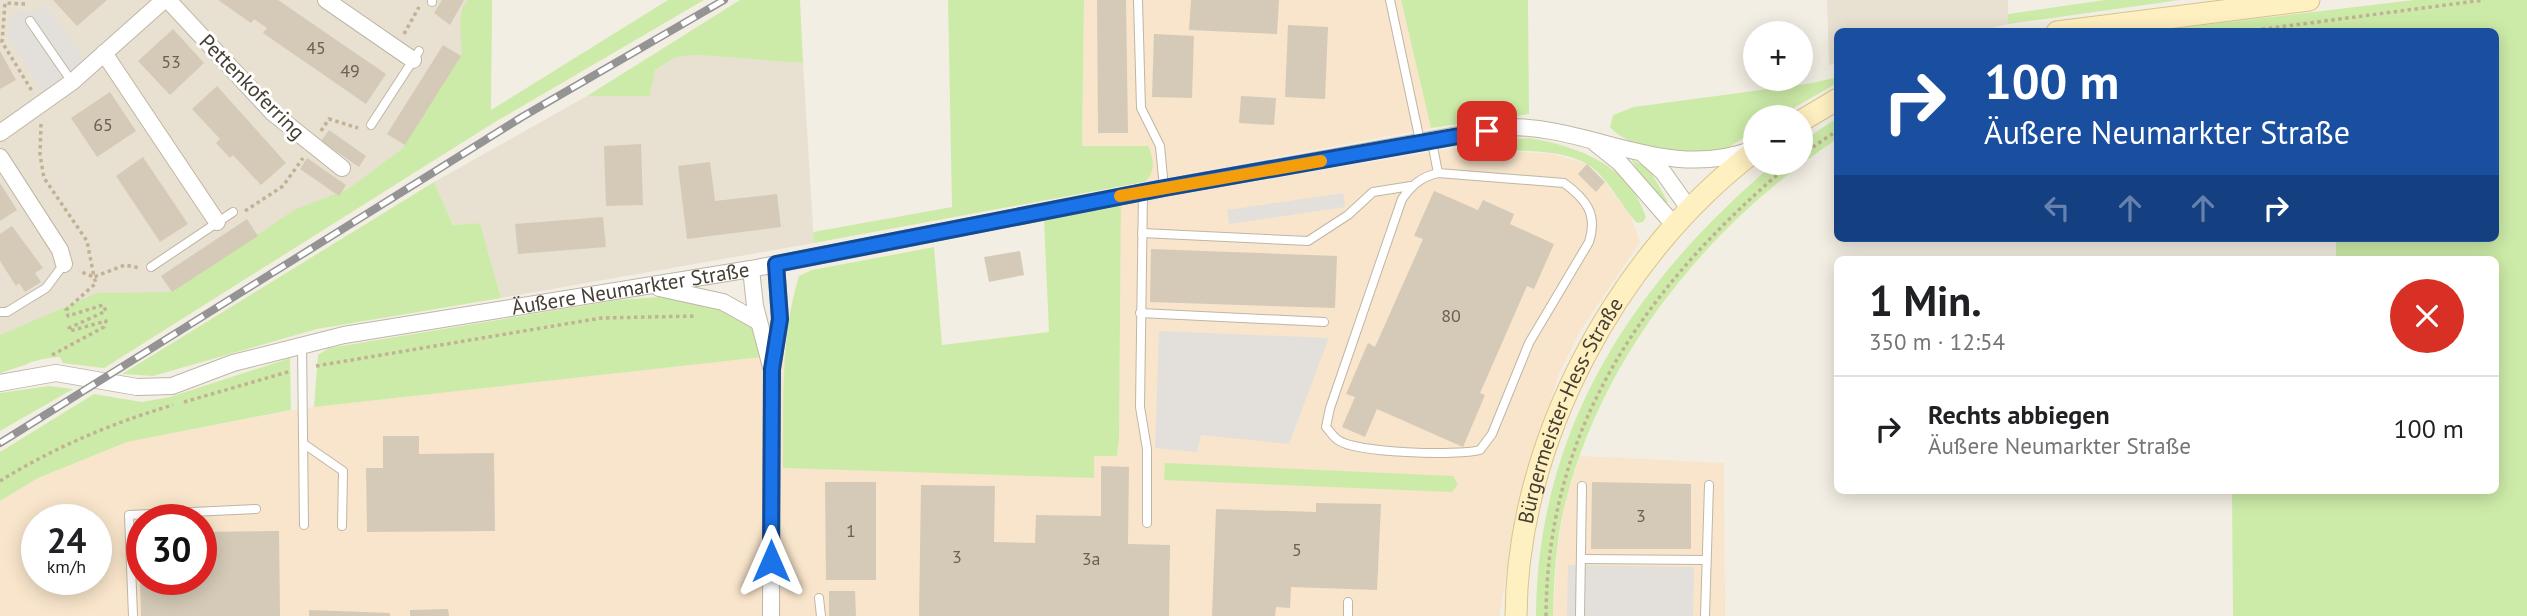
<!DOCTYPE html>
<html lang="de">
<head>
<meta charset="utf-8">
<style>
	:root { --surface:#fff; --page:#f2f2f2; --text:#202124; --muted:#757577; --line:#e0e0e0 }
	body { margin:0; font-family:"PT Sans",sans-serif; background:var(--page); color:var(--text); height:100vh; display:flex; flex-direction:column; font-size:26px; white-space:nowrap }
	* { box-sizing:border-box; margin:0 }
	p { font-size:23px; color:var(--muted) }
	.icon { flex:none; width:38px; height:38px; fill:none; stroke:currentColor; stroke-width:2; stroke-linecap:round; stroke-linejoin:round }
	.map { position:relative; flex:1; overflow:hidden }
	.sheet { position:absolute; left:1834px; top:256px; width:665px; height:238px; display:flex; flex-direction:column; background:var(--surface); border-radius:10px; box-shadow:0 4px 18px #0003 }
	.sheet>* { flex:none }
	.top-card { position:absolute; left:1834px; top:28px; width:665px; height:214px; border-radius:10px; box-shadow:0 4px 18px #0003; background:#1a4fa0; color:#fff; overflow:hidden }
	.controls { position:absolute; left:1743px; top:21px; display:grid; gap:14px }
	.controls a { display:grid; place-items:center; width:70px; height:70px; border-radius:50%; background:var(--surface); box-shadow:0 4px 18px #0003; font-size:35px }
	.speed { position:absolute; left:21px; top:504px; display:flex; gap:14px; font-size:35px; font-weight:700; text-align:center }
	.speed>* { display:grid; place-content:center; width:91px; height:91px; border-radius:50%; background:var(--surface); box-shadow:0 4px 18px #0003; line-height:1 }
	.speed small { font-size:18px; font-weight:400 }
	.speed .limit { border:10px solid #d22; background:#fff; color:#111 }
	.pin { position:absolute; display:grid; place-items:center; width:60px; height:60px; color:#fff; margin:-30px; border-radius:14px; box-shadow:0 4px 10px #0006 }
	.me { position:absolute; width:77px; margin:-38px; rotate:0deg; stroke-linejoin:round; filter:drop-shadow(0 0 5px #0008) }
	.turn { display:flex; align-items:center; gap:24px; height:147px; padding:0 35px; font-size:32px }
	.turn .icon { width:91px; height:91px; stroke-width:2.5 }
	.turn b { display:block; font-size:49px; line-height:60px }
	.lanes { display:flex; align-items:center; height:66px; padding:0 35px; background:#0003; justify-content:center; gap:35px; direction:ltr }
	.lanes .off { opacity:.35 }
	.round { display:grid; place-items:center; flex:none; width:74px; height:74px; border-radius:37px; background:var(--page) }
	.head { display:flex; align-items:center; justify-content:space-between; height:119px; padding:0 35px }
	h1 { font-size:42px; font-weight:600; line-height:52px }
	ul { padding:0; list-style:none }
	li { display:flex; align-items:center; gap:21px; height:105px; padding:0 35px; border-top:2px solid var(--line) }
	li div { flex:1 }
	li b { display:block; font-size:26px }
	li em { font-style:normal }
	.map>svg:first-child { display:block }
	.residential { fill:#e8e0d0 }
	.commercial { fill:#f8e5cb; fill-rule:evenodd }
	.green { fill:#cdeba8 }
	.parking { fill:#e3e0dc }
	.building { fill:#d5cab7 }
	.lines { fill:none; stroke-linecap:round; stroke-linejoin:round }
	.service-casing { stroke:#bfb6a5; stroke-width:10 }
	.minor-casing { stroke:#bfb6a5; stroke-width:18 }
	.secondary-casing { stroke:#d7c48e; stroke-width:23 }
	.path { stroke:#c2b295; stroke-width:3.5; stroke-dasharray:3.5 3.5; stroke-linecap:butt }
	.service { stroke:#fff; stroke-width:8 }
	.minor { stroke:#fff; stroke-width:16 }
	.secondary { stroke:#fff0c1; stroke-width:21 }
	.rail-casing { stroke:#949494; stroke-width:8 }
	.rail { stroke:#fff; stroke-width:5; stroke-dasharray:16; stroke-linecap:butt }
	.route-casing { stroke:#114b97; stroke-width:18 }
	.route { stroke:#1a73e8; stroke-width:12 }
	.slow { stroke:#f59e0b; stroke-width:12 }
	.labels { text-anchor:middle; stroke-width:6; stroke-linejoin:round; paint-order:stroke }
	.number-label { font-size:18px; fill:#696154 }
	.street-label { font-size:21px; fill:#453e33; stroke:#fff }
</style>
</head>
<body>
<div class="map">
<svg width="2527" height="616" viewBox="0 0 2527 616">
	<rect width="100%" height="100%" fill="#f3eee3"/>
	<!-- residential -->
	<g class="residential">
		<polygon points="0,0 492,0 490,125 104,368 63,363 60,357 34,358 26,365 0,373"/>
		<polygon points="1827,0 2008,0 2008,24 1977,32 1838,32 1837,63 1829,65"/>
		<polygon points="699,55 803,63 814,243 501,298 480,223 453,225 434,182 587,96 650,96 655,70 676,57"/>
	</g>
	<!-- commercial -->
	<g class="commercial">
		<polygon points="1084,0 1401,0 1431,128 1144,182 1149,178 1082,147"/>
		<path d="M 1455,148 L 1553,154 L 1587,164 L 1605,182 L 1630,215 L 1640,242 L 1580,331 L 1558,376 L 1519,504 L 1499,616 L 0,616 L 0,501 L 38,478 L 127,442 L 305,408 L 786,354 L 783,468 L 1094,477 L 1094,456 L 1119,438 L 1121,204 ZM 37,520 L 96,520 L 96,579 L 37,579 ZM 142,520 L 201,520 L 201,579 L 142,579 Z"/>
		<polygon points="1580,456 1724,463 1725,616 1553,616 1558,545 1565,502"/>
	</g>
	<!-- green -->
	<g class="green">
		<path d="M 468,0 L 492,0 L 491,110 L 668,0 L 704,0 L 490,125 L 104,368 L 63,363 L 60,357 C 36,358 22,366 0,373 L 0,335 L 98,293 L 172,292 L 294,210 L 348,189 L 402,149 L 462,54 L 460,23 L 463,6 Z"/>
		<polygon points="740,0 800,0 803,63 698,55 676,57 655,70 650,96 587,96"/>
		<path d="M 948,0 L 1084,0 L 1082,146 L 1148,146 C 1154,159 1156,173 1144,182 L 814,243 L 813,232 L 952,207 Z"/>
		<polygon points="1401,0 1528,0 1529,114 1431,128"/>
		<polygon points="2105,0 2180,0 2008,24 2008,14"/>
		<polygon points="2414,0 2527,0 2527,616 2233,616 2232,490 2496,490 2496,259 2336,259 2336,238 2496,238 2496,32 2337,32 2336,28 2304,32 2154,31"/>
		<path d="M 1837,77 L 1837,83 L 1778,117 L 1755,117 L 1755,131 C 1741,139 1722,154 1705,155 C 1677,156 1629,149 1610,127 L 1613,115 L 1634,107 L 1813,83 Z"/>
		<path d="M 1837,118 L 1837,139 C 1711,222 1604,352 1566,500 C 1556,537 1554,578 1553,616 L 1536,616 C 1537,427 1635,281 1775,163 L 1801,163 L 1801,142 Z"/>
		<path d="M 1529,138 C 1578,146 1629,165 1646,217 L 1643,222 L 1637,223 C 1621,206 1608,177 1587,164 C 1559,148 1519,152 1488,149 L 1489,142 Z"/>
		<polygon points="1631,159 1649,169 1668,202 1664,203 1647,185"/>
		<polygon points="434,182 453,225 480,223 501,298 317,329 153,376 122,374"/>
		<path d="M 1121,204 L 1119,438 L 1117,456 L 1094,456 L 1094,478 L 783,468 C 784,405 780,337 799,276 L 812,270 L 934,247 L 942,345 L 1049,332 L 1044,220 Z"/>
		<path d="M 658,297 C 685,300 745,305 757,335 C 760,341 761,350 762,357 L 314,407 L 318,355 L 329,348 L 618,300 Z"/>
		<polygon points="290,358 291,410 127,442 38,478 0,501 0,452 94,394 142,402 170,397"/>
		<polygon points="49,386 73,389 0,431 0,393"/>
		<polygon points="1165,463 1453,476 1458,484 1452,492 1164,480"/>
	</g>
	<!-- parking -->
	<g class="parking">
		<polygon points="46,4 85,62 43,92 9,37 10,18 20,11 34,13"/>
		<polygon points="1343,193 1345,207 1229,224 1227,210"/>
		<polygon points="1159,331 1329,338 1289,444 1201,435 1197,452 1155,448"/>
		<polygon points="1568,565 1694,567 1693,616 1567,616"/>
	</g>
	<!-- building -->
	<g class="building">
		<polygon points="53,0 107,0 77,26"/>
		<polygon points="218,0 278,0 386,74 366,104 263,33 267,28 254,19 251,23"/>
		<polygon points="442,0 464,0 450,25 434,13"/>
		<polygon points="1097,0 1126,0 1128,133 1098,133"/>
		<polygon points="1191,0 1279,0 1277,34 1189,30"/>
		<polygon points="1288,25 1328,27 1325,99 1285,97"/>
		<polygon points="173,29 204,63 170,95 138,61"/>
		<polygon points="1154,34 1194,36 1192,98 1152,97"/>
		<polygon points="443,45 461,56 405,145 387,134"/>
		<polygon points="0,51 16,80 0,89"/>
		<polygon points="217,86 286,163 261,185 233,155 230,158 216,143 220,139 192,109"/>
		<polygon points="110,92 136,131 97,157 71,118"/>
		<polygon points="1241,96 1276,98 1274,125 1239,123"/>
		<polygon points="329,130 366,156 359,167 321,141"/>
		<polygon points="641,144 643,205 606,206 604,146"/>
		<polygon points="143,157 188,224 160,242 116,176"/>
		<polygon points="307,158 346,185 339,196 300,169"/>
		<polygon points="710,162 715,201 777,194 781,227 687,239 678,166"/>
		<polygon points="1587,164 1605,182 1596,192 1578,174"/>
		<polygon points="0,183 17,210 0,221"/>
		<polygon points="1434,191 1478,210 1483,200 1514,214 1510,224 1554,244 1534,289 1527,286 1480,393 1485,395 1463,447 1377,409 1365,437 1342,427 1355,397 1346,394 1368,343 1375,347 1423,239 1414,236"/>
		<polygon points="603,217 606,247 518,254 515,224"/>
		<polygon points="247,219 258,236 172,292 161,276"/>
		<polygon points="12,226 43,268 35,273 41,282 25,292 19,283 16,286 0,261 0,234"/>
		<polygon points="1151,249 1337,256 1335,308 1150,302"/>
		<polygon points="1020,251 1024,275 989,282 984,257"/>
		<polygon points="383,436 419,436 419,454 494,453 495,531 367,532 366,468 383,468"/>
		<polygon points="1101,466 1129,467 1128,544 1170,545 1169,616 919,616 921,485 995,486 994,542 1035,543 1036,515 1101,516"/>
		<polygon points="825,482 876,482 876,580 826,580"/>
		<polygon points="1592,482 1691,484 1691,549 1591,549"/>
		<polygon points="1316,503 1381,504 1377,590 1291,587 1290,608 1276,607 1275,616 1212,616 1216,509 1316,512"/>
		<polygon points="279,531 280,616 141,616 140,579 201,579 201,532"/>
		<polygon points="829,591 855,591 856,616 829,616"/>
		<polygon points="448,609 449,616 410,616 410,610"/>
		<polygon points="309,610 390,613 390,616 309,616"/>
	</g>
	<g class="lines">
		<defs>
			<g id="service">
				<polyline points="1138,0 1141,108 1160,146 1164,188"/>
				<polyline points="1390,0 1420,141"/>
				<polyline points="432,2 432,0"/>
				<polyline points="30,21 72,82"/>
				<polyline points="371,125 419,51"/>
				<path d="M 1432,142 L 1438,173 C 1421,177 1412,185 1402,199 L 1330,408 L 1326,427 C 1330,431 1333,437 1338,440 C 1355,453 1458,456 1480,450 L 1492,434 L 1529,343 L 1589,242 C 1598,214 1586,199 1564,183 L 1438,173"/>
				<polyline points="1143,192 1140,407 1147,449 1147,523"/>
				<polyline points="1142,233 1308,241 1348,215 1373,192 1411,186"/>
				<polyline points="151,267 233,212"/>
				<polyline points="0,312 7,312 46,288 64,264"/>
				<polyline points="1140,313 1324,322"/>
				<polyline points="302,344 304,525"/>
				<polyline points="304,444 343,471 342,526"/>
				<polyline points="1581,559 1706,560"/>
				<polyline points="819,598 821,616"/>
				<polyline points="133,616 129,515 256,509"/>
				<polyline points="1348,616 1348,602"/>
				<polyline points="1580,616 1582,486"/>
				<polyline points="1705,616 1709,485"/>
			</g>
			<g id="minor">
				<polyline points="168,0 273,113 342,168"/>
				<polyline points="326,0 413,60"/>
				<polyline points="104,53 217,222"/>
				<polyline points="0,133 72,82 164,0"/>
				<polyline points="1595,143 1620,163 1675,226"/>
				<polyline points="1645,156 1663,172 1690,210"/>
				<polyline points="0,157 60,250 64,264"/>
				<polyline points="751,269 755,306 771,367"/>
				<polyline points="659,288 723,302 759,322"/>
				<path id="s1" d="M 0,383 L 56,373 L 137,387 L 172,386 L 233,363 L 344,335 L 751,269 L 1164,188 L 1502,127 C 1590,124 1664,182 1751,150"/>
				<polyline points="771,616 772,369 780,319 776,264"/>
			</g>
			<g id="secondary">
				<polyline points="2057,32 2309,0"/>
				<polyline points="1801,121 1838,99"/>
				<path id="s2" d="M 1516,616 C 1517,442 1617,255 1755,151"/>
			</g>
		</defs>
		<!-- service casing -->
		<use href="#service" class="service-casing"/>
		<!-- minor casing -->
		<use href="#minor" class="minor-casing"/>
		<!-- secondary casing -->
		<use href="#secondary" class="secondary-casing"/>
		<!-- path -->
		<g class="path">
			<polyline points="25,4 5,3 2,42 32,91"/>
			<polyline points="2241,32 2484,0"/>
			<polyline points="404,34 419,7"/>
			<polyline points="41,124 40,155 44,178 87,241 94,277 125,265 140,268"/>
			<polyline points="321,131 329,119 358,128"/>
			<polyline points="1801,155 1838,130"/>
			<polyline points="245,211 283,186 303,158"/>
			<polyline points="52,355 104,327 106,321 70,331 69,328 106,311 103,305 68,316 66,310 96,283 94,277 79,271"/>
			<polyline points="316,366 601,318 696,316"/>
			<polyline points="184,402 291,371"/>
			<path d="M 0,481 C 55,447 112,423 173,405"/>
			<path d="M 1546,616 C 1547,422 1649,283 1791,163"/>
		</g>
		<!-- service -->
		<use href="#service" class="service"/>
		<!-- minor -->
		<use href="#minor" class="minor"/>
		<!-- secondary -->
		<use href="#secondary" class="secondary"/>
		<defs>
			<polyline id="rail" points="0,443 522,117 724,0"/>
		</defs>
		<!-- rail casing -->
		<use href="#rail" class="rail-casing"/>
		<!-- rail -->
		<use href="#rail" class="rail"/>
	</g>
	<g class="lines">
		<defs>
			<polyline id="route" points="771,561 772,369 780,319 776,264 1164,188 1487,131"/>
		</defs>
		<!-- route casing -->
		<use href="#route" class="route-casing"/>
		<!-- route -->
		<use href="#route" class="route"/>
		<!-- slow -->
		<polyline class="slow" points="1120,196 1321,161"/>
	</g>
	<g class="labels">
		<!-- number labels -->
		<g class="number-label">
			<text x="316" y="54">45</text>
			<text x="171" y="68">53</text>
			<text x="350" y="77">49</text>
			<text x="103" y="131">65</text>
			<text x="1451" y="322">80</text>
			<text x="1641" y="522">3</text>
			<text x="851" y="537">1</text>
			<text x="1297" y="556">5</text>
			<text x="957" y="563">3</text>
			<text x="1091" y="565">3a</text>
		</g>
		<!-- street labels -->
		<g class="street-label">
			<text transform="translate(252 87) rotate(45)" y="7">Pettenkoferring</text>
			<text dy="7" stroke="none"><textPath href="#s1" startOffset="644">Äußere Neumarkter Straße</textPath></text>
			<text dy="7" stroke="none"><textPath href="#s2" startOffset="215">Bürgermeister-Hess-Straße</textPath></text>
		</g>
	</g>
</svg>
<div class="controls">
<a>+</a>
<a>−</a>
</div>
<div class="speed"><div>24<small>km/h</small></div><div class="limit">30</div></div>
<div class="pin" style="left:1487px;top:131px;background:#d93025"><svg class="icon" aria-label="arrive" viewBox="0 0 24 24"><path d="M6 21V4h12l-3 4 3 4H6"/></svg></div>
<svg class="me" style="left:771px;top:561px" viewBox="-20 -20 40 40"><path d="M0-17L14 15 0 8-14 15z" fill="#1a73e8" stroke="#fff" stroke-width="4"/></svg>
<div class="top-card">
<div class="turn"><svg class="icon" aria-label="right" viewBox="0 0 24 24"><path d="M7 20v-9h11M14 6l5 5-5 5"/></svg><div><b>100 m</b>Äußere Neumarkter Straße</div></div>
<div class="lanes"><svg class="icon off" aria-label="left" viewBox="0 0 24 24"><path d="M17 20v-9H6M10 6l-5 5 5 5"/></svg><svg class="icon off" aria-label="ahead" viewBox="0 0 24 24"><path d="M12 20V5M6 11l6-6 6 6"/></svg><svg class="icon off" aria-label="ahead" viewBox="0 0 24 24"><path d="M12 20V5M6 11l6-6 6 6"/></svg><svg class="icon" aria-label="right" viewBox="0 0 24 24"><path d="M7 20v-9h11M14 6l5 5-5 5"/></svg></div>
</div>
<section class="sheet">
<div class="head"><div><h1>1 Min.</h1><p>350 m · 12:54</p></div><a class="round" style="background:#d93025;color:#fff"><svg class="icon" aria-label="close" viewBox="0 0 24 24"><path d="M6 6l12 12M18 6L6 18"/></svg></a></div>
<ul>
<li><svg class="icon" aria-label="right" viewBox="0 0 24 24"><path d="M7 20v-9h11M14 6l5 5-5 5"/></svg><div><b>Rechts abbiegen</b><p>Äußere Neumarkter Straße</p></div><em>100 m</em></li>
</ul>
</section>
</div>
</body>
</html>
